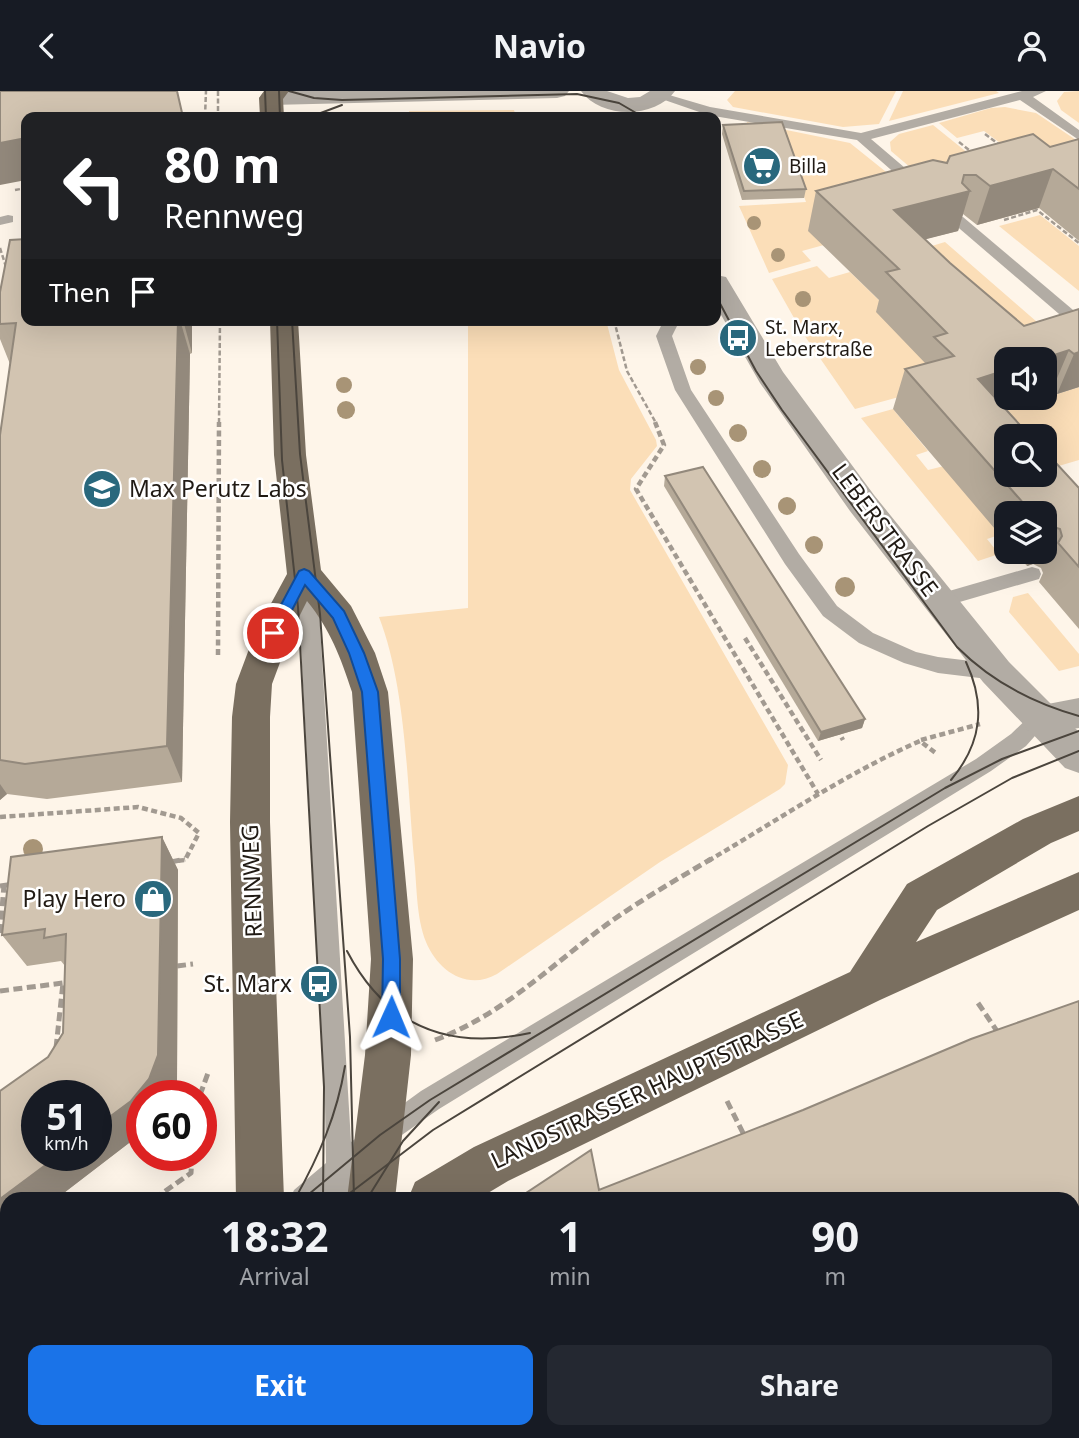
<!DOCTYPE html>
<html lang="en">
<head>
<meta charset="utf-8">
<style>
	:root { --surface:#171b24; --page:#242831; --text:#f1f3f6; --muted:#9ea1a6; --accent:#1a73e8 }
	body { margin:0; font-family:"Noto Sans",sans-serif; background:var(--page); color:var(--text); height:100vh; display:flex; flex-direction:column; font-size:26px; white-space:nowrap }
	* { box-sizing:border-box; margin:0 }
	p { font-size:23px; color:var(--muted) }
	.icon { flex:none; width:38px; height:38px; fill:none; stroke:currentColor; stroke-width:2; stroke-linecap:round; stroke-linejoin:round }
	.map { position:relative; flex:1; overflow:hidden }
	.side { position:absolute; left:0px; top:1101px; width:1080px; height:247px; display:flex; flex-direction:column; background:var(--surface); border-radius:21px 21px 0 0; box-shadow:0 7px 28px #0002 }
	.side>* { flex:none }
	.hud { position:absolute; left:21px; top:21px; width:700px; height:214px; border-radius:14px; box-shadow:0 7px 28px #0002; background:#202124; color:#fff; overflow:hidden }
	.fabs { position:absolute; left:994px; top:256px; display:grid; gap:14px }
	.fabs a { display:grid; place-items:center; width:63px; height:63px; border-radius:14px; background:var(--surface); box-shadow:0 7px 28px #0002; font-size:35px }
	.speed { position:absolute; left:21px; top:989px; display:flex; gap:14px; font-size:35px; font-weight:700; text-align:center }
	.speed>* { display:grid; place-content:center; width:91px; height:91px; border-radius:50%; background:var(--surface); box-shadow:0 7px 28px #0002; line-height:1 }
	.speed small { font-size:18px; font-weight:400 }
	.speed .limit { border:10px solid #d22; background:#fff; color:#111 }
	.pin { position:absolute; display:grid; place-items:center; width:60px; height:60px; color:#fff; margin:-30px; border:4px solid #fff; border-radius:50%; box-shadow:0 2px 7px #0007 }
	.me { position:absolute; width:77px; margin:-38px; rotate:1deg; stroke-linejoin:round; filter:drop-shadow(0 0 5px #0008) }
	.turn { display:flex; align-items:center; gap:24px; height:147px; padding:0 28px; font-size:32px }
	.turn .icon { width:91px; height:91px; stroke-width:2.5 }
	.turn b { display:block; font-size:49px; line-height:60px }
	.then { display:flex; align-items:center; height:66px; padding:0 28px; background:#0003; gap:14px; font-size:26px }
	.eta { display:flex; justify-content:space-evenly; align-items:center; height:119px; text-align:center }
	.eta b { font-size:42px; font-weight:700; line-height:49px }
	.cta { display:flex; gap:14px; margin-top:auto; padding:14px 28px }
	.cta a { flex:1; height:80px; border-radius:14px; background:var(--accent); color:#fff; font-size:28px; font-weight:700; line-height:80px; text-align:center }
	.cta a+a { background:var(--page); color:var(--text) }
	header { display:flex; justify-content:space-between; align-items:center; height:91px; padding:0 28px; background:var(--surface); font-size:32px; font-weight:700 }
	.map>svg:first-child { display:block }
	.green { fill:#fbdeb8 }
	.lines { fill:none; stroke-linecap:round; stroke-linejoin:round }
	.path-far2 { stroke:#a29a91; stroke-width:2.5; stroke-dasharray:5 2.5; stroke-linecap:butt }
	.path-far1 { stroke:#a29a91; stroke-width:4.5; stroke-dasharray:6 3.5; stroke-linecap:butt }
	.path { stroke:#a29a91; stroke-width:5; stroke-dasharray:9 4.5; stroke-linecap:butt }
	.service { fill:#b2aca4; fill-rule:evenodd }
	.minor { fill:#b2aca4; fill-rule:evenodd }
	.tertiary { fill:#b2aca4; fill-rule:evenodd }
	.secondary { fill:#91887c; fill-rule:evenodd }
	.primary { fill:#7a6f60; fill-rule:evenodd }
	.tram { stroke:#4b453d; stroke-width:2 }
	.tree { fill:#a89476 }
	.wall { fill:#b5a998; fill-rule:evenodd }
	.shaded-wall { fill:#93897c }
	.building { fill:#d2c4b1; stroke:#93897c; stroke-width:2 }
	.route { fill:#1a73e8; stroke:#114b97; stroke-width:2 }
	.labels { text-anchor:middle; stroke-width:5; stroke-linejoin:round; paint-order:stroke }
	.far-poi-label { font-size:19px; fill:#201a14; stroke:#fff; text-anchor:start }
	.poi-label { font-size:23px; fill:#201a14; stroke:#fff; text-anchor:end }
	.street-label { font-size:23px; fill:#201a14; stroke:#fff }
</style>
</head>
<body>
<header><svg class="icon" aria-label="back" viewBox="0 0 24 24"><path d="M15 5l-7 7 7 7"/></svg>Navio<svg class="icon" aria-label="person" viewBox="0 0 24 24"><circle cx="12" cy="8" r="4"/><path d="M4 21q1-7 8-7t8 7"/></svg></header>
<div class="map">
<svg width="1079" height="1347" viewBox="0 0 1079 1347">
	<rect width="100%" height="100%" fill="#fef5e9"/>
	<!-- green -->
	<g class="green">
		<polygon points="735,0 896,0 879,33 843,36 733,16 727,9"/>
		<polygon points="903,0 996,0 999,2 889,30"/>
		<polygon points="1079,0 1079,32 1061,19 1057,10 1064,1"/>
		<polygon points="1005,16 1036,22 1079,51 1031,75 984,40 957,47 939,32 991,17"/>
		<polygon points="514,19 516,26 409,26 409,20"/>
		<polygon points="747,31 850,52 921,109 842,149 802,160 811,170 769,182 739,115 806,111 780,41 746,42"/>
		<polygon points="933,34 995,84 938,100 891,60 890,51 899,43"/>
		<polygon points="1040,124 1079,155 1079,200 999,135"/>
		<polygon points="945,151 1037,231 1057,226 1012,260 905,163"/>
		<polygon points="817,175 829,187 850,181 949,277 932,297 855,318 802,241 772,188"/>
		<path d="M 468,229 L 606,229 L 619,279 L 656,349 L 657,355 L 631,388 L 630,399 L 788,674 L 785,693 L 780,698 L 660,771 L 497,883 C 467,900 438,880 426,851 C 416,826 417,794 414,767 C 407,691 406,596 379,526 L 468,517 Z"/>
		<polygon points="1079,296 1079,369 1045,379 1045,345 1011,345 960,323 1030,306 1045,306 1045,301 1052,299 1057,303"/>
		<polygon points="893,318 928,360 916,364 928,379 944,375 1002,443 987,448 999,463 978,470 861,327"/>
		<polygon points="1028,502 1079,563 1079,575 1059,580 1009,521 1013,506"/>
	</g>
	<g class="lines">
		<!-- path-far2 -->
		<g class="path-far2">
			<polyline points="218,0 218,26"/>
			<polyline points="205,26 206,0"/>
			<polyline points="985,43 1001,55"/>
			<polyline points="959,51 974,63"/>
			<polyline points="15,99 26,97"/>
			<polyline points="1004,129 1037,119 1079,152"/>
			<polyline points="0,157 7,179"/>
			<polyline points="614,229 627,280 656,332"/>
			<polyline points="219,332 220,229"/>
		</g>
		<!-- path-far1 -->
		<g class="path-far1">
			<polyline points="655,331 664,354 636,398 818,703"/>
			<polyline points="745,547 821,669"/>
			<polyline points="218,564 219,331"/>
			<polyline points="837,638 843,649"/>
			<polyline points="921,649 980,633"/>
			<polyline points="0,726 138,716 181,727 199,742 185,769 177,770"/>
			<path d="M 708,770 C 778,729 845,683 920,650 L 937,663"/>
		</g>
		<!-- path -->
		<g class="path">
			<polyline points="171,771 185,768"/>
			<polyline points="0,795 13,793"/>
			<polyline points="0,842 4,794"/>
			<polyline points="177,875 193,873"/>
			<polyline points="0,900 63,892"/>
			<polyline points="978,912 999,943"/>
			<path d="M 435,949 C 497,926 542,883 594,843 C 630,815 671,792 711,768"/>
			<polyline points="56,957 63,892"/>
			<polyline points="200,1004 208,982"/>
			<polyline points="727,1010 745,1046"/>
			<polyline points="154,1108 191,1082 192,1064"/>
			<polyline points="0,1218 7,1213"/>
			<polyline points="878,1340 881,1347"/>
		</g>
		<!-- service -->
		<g class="service">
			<polygon points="1022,0 1046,0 1033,6 1079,39 1079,49 1020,9 871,48 925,94 927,97 920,101 915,100 857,49 708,24 653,5 659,1 710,16 861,42"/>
			<polygon points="8,124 13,125 13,131 0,134 0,126"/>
			<polygon points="958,125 963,126 1079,224 1079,237 1073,235 953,132 953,126"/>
			<polygon points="664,229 680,229 672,245 691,299 799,463 837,515 873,542 916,561 938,566 996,573 1003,576 1006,581 1003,586 996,589 938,582 904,572 859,552 823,525 785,473 675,299 656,245"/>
			<polygon points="1032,476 1039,478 1041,483 1039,488 939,517 932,515 930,510 932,505"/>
			<polygon points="304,478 311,480 313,485 319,518 351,1051 421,1000 976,668 1011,643 1033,622 1040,620 1047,622 1050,628 1026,655 991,680 439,1018 389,1053 352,1084 352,1108 290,1108 294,1099 326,1072 325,1013 299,518 295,485 297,480"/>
			<polygon points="7,1290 7,1321 0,1323 0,1293"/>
		</g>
		<!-- minor -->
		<polygon class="minor" points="1079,607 1079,637 1040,643 1027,639 1021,628 1027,617"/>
		<!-- tertiary -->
		<g class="tertiary">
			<polygon points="271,0 569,0 565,5 557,7 271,14 263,12 259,7 263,2"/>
			<path d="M 581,0 L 607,0 L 628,7 L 640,6 L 650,0 L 675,0 C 655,28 601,28 581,0 Z"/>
			<polygon points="716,184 726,186 783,281 874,404 1009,571 1079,641 1079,682 1065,677 983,591 850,420 760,292 716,215"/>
		</g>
		<!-- secondary -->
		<g class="secondary">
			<rect x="242" y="1340" width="54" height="7"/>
			<polygon points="340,1340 394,1340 395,1347 341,1347"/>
		</g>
		<!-- primary -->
		<g class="primary">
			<polygon points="264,0 289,0 283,8 284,26 260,26 259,7"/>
			<path d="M 270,229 L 298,229 L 306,364 L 321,479 L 351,515 L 375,562 L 388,601 L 413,868 L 411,964 L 395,1108 L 347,1108 L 365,964 L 371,868 L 352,601 C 341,567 330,538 307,510 L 291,542 L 272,593 L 270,626 L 270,731 L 284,1108 L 236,1108 L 230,731 L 232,626 L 236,593 L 255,542 L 287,483 L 274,364 Z"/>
			<polygon points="1079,705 1079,740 1051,752 937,819 916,851 1079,781 1079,819 880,909 508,1090 478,1108 408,1108 415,1091 474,1056 850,881 907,793 1023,728"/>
			<polygon points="55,1340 115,1340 112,1347 52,1347"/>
		</g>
		<!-- tram -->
		<g class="tram">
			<polyline points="265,0 266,26"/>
			<polyline points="279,0 280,26"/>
			<polyline points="289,0 314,7 342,9 577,3 619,12 643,26"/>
			<polyline points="310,26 342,14"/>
			<path d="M 716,205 L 756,280 L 782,319 L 957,556 C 992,591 1032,612 1079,625"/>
			<polyline points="277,229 282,369 298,516 324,996 323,1108"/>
			<polyline points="292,229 300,363 320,523 350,946 354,1108"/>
			<path d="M 951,689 C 982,652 986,614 966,571"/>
			<path d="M 347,860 C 386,935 448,960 530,942"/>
			<polyline points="350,1102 433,1039 928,735 1012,687 1079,660"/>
			<path d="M 295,1108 C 319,1065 337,1024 345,975"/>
			<polyline points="303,1108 380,1044 430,1009 945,697 1002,668 1079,640"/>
			<polyline points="367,1108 403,1050 439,1011"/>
			<polyline points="0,1309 7,1304"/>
			<polyline points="330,1340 330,1347"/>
			<polyline points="359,1340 360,1347"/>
			<polyline points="0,1345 7,1340"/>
		</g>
	</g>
	<!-- trees -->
	<g class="tree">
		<circle cx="754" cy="132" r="7"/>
		<circle cx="778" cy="164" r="7"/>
		<circle cx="803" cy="208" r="8"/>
		<circle cx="698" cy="276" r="8"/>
		<circle cx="344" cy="294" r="8"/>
		<circle cx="716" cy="307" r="8"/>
		<circle cx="346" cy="319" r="9"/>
		<circle cx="738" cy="342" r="9"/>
		<circle cx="762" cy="378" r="9"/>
		<circle cx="787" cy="415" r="9"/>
		<circle cx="814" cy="454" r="9"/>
		<circle cx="845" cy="496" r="10"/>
		<circle cx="33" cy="758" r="10"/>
	</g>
	<!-- wall -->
	<g class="wall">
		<polygon points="723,34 806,98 804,107 742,109 722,43"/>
		<polygon points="1079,48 1079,150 1039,117 977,134 963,123 958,140 925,148 950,172 1024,235 1079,218 1079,296 1057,303 1052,299 1045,301 1045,268 1006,306 1030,306 1003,315 1079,397 1079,538 1039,491 1043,482 1041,477 1033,473 1027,475 1014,460 1045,460 1045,422 1006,422 1006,451 893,318 905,278 926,273 876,221 879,209 808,140 816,100 947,72 1050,56"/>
		<polygon points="0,201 26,229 192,229 192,262 190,263 182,691 47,708 7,703 0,709 0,344 10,273 0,248"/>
		<polygon points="665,385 865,628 862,637 818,650 664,395"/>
		<path d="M 162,746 L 178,779 L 177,991 L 172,1004 L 142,1004 L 142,1042 L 56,1108 L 7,1108 L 7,1145 L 0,1151 L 0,1000 L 48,966 L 63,942 L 65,875 L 61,870 L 27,875 L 2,844 L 11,766 ZM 37,1004 L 96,1004 L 96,1064 L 37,1064 Z"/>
		<polygon points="1079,910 1079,1347 976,1347 973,1340 1073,1340 1073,1108 517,1108 591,1059 599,1099 803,1019 971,948"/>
	</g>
	<!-- shaded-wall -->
	<g class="shaded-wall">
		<polygon points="26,47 26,89 0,94 0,52"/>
		<polygon points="1053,78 1039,117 977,134 990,95"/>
		<polygon points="970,100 958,140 884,159 894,119"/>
		<polygon points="178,229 180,229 190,263 182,691 167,655"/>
		<polygon points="183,229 192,229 192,262"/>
		<polygon points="1069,259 1052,299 1045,301 1045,268 1042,268"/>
		<polygon points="1079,261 1079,296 1057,303 1074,263"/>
		<polygon points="1006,279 1006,306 1030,306 963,328 978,288"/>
		<polygon points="1051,435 1045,448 1045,436"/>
		<polygon points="1033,460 1039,460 1033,473 1027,475"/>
		<polygon points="865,628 862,637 818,650 821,641"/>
		<polygon points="0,693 7,703 0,709"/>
		<polygon points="162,746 178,779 177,991 172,1004 142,1004 142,1042 56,1108 7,1108 7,1145 0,1151 0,1108 59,1064 96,1064 96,1036"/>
	</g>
	<!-- building -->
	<g class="building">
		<polygon points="0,0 177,0 183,26 26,26 26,47 0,52"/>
		<polygon points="782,31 806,98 744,100 723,34"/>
		<polygon points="1033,43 1050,56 1079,48 1079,98 1053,78 990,95 976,84 964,84 962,92 970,100 894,119 950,172 1024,235 1079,218 1079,261 1074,263 1069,259 1042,268 1006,268 1006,279 978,288 1030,345 1006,345 1006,383 1045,383 1045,360 1079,397 1079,476 1058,452 1062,445 1060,438 1051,435 1045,436 1045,422 1032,422 905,278 954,265 934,246 947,242 886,181 899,178 816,100 933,69 947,72 950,65"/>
		<polygon points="26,148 26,229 178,229 167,655 25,673 0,669 0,344 16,232 0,233 0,201 10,149"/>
		<polygon points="703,376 865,628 821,641 665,385"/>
		<polygon points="162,746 158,964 149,988 131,1010 96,1036 96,1004 37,1004 37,1064 59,1064 0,1108 0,1000 48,966 63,942 66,843 44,847 45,838 2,844 11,766"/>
		<polygon points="1079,910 1079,1347 987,1347 983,1340 1073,1340 1073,1108 517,1108 591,1059 599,1099 803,1019 971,948"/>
		<polygon points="443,1340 566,1340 568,1347 444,1347"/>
		<polygon points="622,1340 639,1340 640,1347 598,1347"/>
	</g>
	<!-- route -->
	<polygon class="route" points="304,478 309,480 344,520 364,562 378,601 400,868 400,926 397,932 391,935 384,932 382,926 383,868 362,601 349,562 333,527 305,494 278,546 273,548 266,542 299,480"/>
	<!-- icons -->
	<defs>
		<symbol id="supermarket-disc" viewBox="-11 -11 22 22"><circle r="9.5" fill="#29687d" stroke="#fff"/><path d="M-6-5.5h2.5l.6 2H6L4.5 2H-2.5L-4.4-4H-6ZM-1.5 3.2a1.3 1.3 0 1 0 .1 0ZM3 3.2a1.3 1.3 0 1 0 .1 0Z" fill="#fff"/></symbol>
		<symbol id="bus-disc" viewBox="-11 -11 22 22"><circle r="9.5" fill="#29687d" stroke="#fff"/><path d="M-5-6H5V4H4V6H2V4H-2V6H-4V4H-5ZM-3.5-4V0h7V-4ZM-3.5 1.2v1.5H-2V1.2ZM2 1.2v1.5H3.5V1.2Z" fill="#fff"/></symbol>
		<symbol id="university-disc" viewBox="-11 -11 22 22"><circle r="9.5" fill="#29687d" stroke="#fff"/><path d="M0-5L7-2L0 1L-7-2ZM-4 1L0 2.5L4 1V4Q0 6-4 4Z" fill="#fff"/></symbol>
		<symbol id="shop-disc" viewBox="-11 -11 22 22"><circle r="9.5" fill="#29687d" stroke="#fff"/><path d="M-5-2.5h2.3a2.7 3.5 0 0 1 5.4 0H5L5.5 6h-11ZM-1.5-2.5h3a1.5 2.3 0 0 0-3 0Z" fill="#fff"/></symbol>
	</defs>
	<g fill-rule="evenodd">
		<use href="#supermarket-disc" x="740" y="53" width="44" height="44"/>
		<use href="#bus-disc" x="716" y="225" width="44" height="44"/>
		<use href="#university-disc" x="80" y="376" width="44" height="44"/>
		<use href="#shop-disc" x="131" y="786" width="44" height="44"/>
		<use href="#bus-disc" x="297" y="871" width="44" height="44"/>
	</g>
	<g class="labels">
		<!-- far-poi labels -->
		<g class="far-poi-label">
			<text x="789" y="82">Billa</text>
			<text x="765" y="243">St. Marx,<tspan x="765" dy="22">Leberstraße</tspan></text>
		</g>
		<!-- poi labels -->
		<g class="poi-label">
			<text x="129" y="406" text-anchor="start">Max Perutz Labs</text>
			<text x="126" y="816">Play Hero</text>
			<text x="292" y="901">St. Marx</text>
		</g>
		<!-- street labels -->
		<g class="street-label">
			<text transform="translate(885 439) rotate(53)" y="8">LEBERSTRASSE</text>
			<text transform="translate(252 790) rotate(-92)" y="8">RENNWEG</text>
			<text transform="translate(647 999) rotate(-25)" y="8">LANDSTRASSER HAUPTSTRASSE</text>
		</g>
	</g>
</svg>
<div class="fabs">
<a><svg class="icon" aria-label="sound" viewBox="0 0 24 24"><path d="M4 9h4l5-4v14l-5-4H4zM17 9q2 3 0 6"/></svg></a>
<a><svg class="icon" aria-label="search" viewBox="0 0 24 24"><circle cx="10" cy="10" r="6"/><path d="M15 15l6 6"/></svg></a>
<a><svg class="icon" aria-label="layers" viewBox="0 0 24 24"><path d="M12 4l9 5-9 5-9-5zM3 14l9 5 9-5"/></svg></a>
</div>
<div class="speed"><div>51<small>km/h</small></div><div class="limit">60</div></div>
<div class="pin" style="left:273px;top:542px;background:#d93025"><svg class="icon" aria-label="arrive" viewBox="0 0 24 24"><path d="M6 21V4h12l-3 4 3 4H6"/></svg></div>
<svg class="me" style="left:391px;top:926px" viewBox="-20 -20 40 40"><path d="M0-17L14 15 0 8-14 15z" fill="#1a73e8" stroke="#fff" stroke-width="4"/></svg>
<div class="hud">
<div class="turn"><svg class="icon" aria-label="left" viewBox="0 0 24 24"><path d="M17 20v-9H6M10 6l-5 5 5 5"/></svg><div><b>80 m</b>Rennweg</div></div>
<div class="then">Then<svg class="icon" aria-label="arrive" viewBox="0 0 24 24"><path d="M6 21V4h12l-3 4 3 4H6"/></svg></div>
</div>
<section class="side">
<div class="eta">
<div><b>18:32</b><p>Arrival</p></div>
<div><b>1</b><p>min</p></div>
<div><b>90</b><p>m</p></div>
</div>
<div class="cta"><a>Exit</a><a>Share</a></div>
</section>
</div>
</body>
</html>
